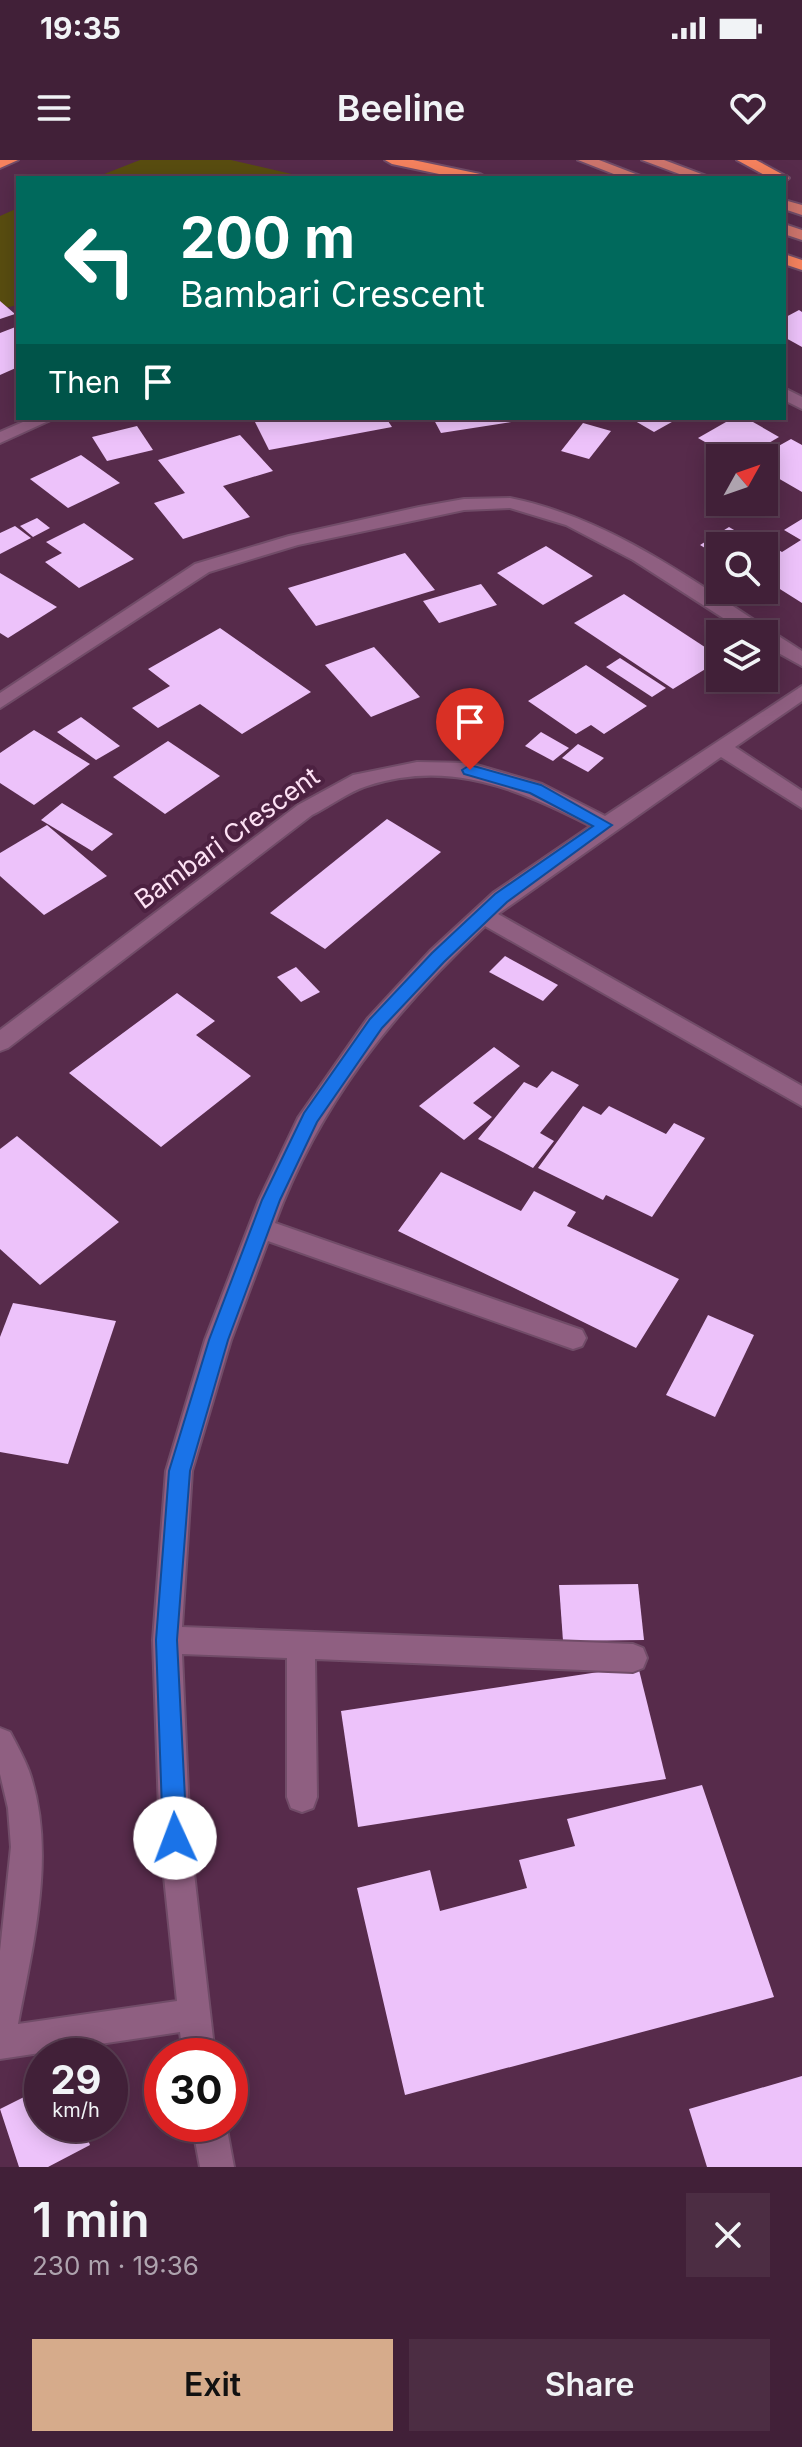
<!DOCTYPE html>
<html lang="en">
<head>
<meta charset="utf-8">
<style>
	:root { --surface:#412038; --page:#4c2d43; --text:#f1f3f6; --muted:#aea3ae; --line:#5a3e53; --accent:#d6ab8b }
	body { margin:0; font-family:Inter,sans-serif; background:var(--page); color:var(--text); height:100vh; display:flex; flex-direction:column; font-size:30px; white-space:nowrap }
	* { box-sizing:border-box; margin:0 }
	p { font-size:26px; color:var(--muted) }
	.icon { flex:none; width:44px; height:44px; fill:none; stroke:currentColor; stroke-width:2; stroke-linecap:round; stroke-linejoin:round }
	.map { position:relative; height:2007px; overflow:hidden }
	.panel { display:flex; flex-direction:column; background:var(--surface); flex:1 }
	.panel>* { flex:none }
	.guide { position:absolute; left:16px; top:16px; width:770px; height:244px; border-radius:0px; box-shadow:0 4px 20px #0003,0 0 0 2px var(--line); background:#00695c; color:#fff; overflow:hidden }
	.needle { width:52px; rotate:50deg }
	.controls { position:absolute; left:706px; top:284px; display:grid; gap:16px }
	.controls a { display:grid; place-items:center; width:72px; height:72px; border-radius:0px; background:var(--surface); box-shadow:0 4px 20px #0003,0 0 0 2px var(--line); font-size:40px }
	.speed { position:absolute; left:24px; top:1878px; display:flex; gap:16px; font-size:40px; font-weight:700; text-align:center }
	.speed>* { display:grid; place-content:center; width:104px; height:104px; border-radius:50%; background:var(--surface); box-shadow:0 4px 20px #0003,0 0 0 2px var(--line); line-height:1 }
	.speed small { font-size:20px; font-weight:400 }
	.speed .limit { border:12px solid #d22; background:#fff; color:#111 }
	.pin { position:absolute; display:grid; place-items:center; width:68px; height:68px; color:#fff; margin:-82px -34px; border-radius:50% 50% 50% 0; rotate:-45deg; box-shadow:0 0 8px #0007 }
	.pin .icon { rotate:45deg }
	.me { position:absolute; width:88px; margin:-44px; rotate:358deg; stroke-linejoin:round; filter:drop-shadow(0 0 6px #0008) }
	.turn { display:flex; align-items:center; gap:28px; height:168px; padding:0 32px; font-size:36px }
	.turn .icon { width:104px; height:104px; stroke-width:2.5 }
	.turn b { display:block; font-size:56px; line-height:68px }
	.then { display:flex; align-items:center; height:76px; padding:0 32px; background:#0003; gap:16px; font-size:30px }
	.round { display:grid; place-items:center; flex:none; width:84px; height:84px; border-radius:0px; background:var(--page) }
	.overview { display:flex; align-items:center; justify-content:space-between; height:136px; padding:0 32px }
	h1 { font-size:48px; font-weight:600; line-height:60px }
	.cta { display:flex; gap:16px; margin-top:auto; padding:16px 32px }
	.cta a { flex:1; height:92px; border-radius:0px; background:var(--accent); color:#111; font-size:32px; font-weight:600; line-height:92px; text-align:center }
	.cta a+a { background:var(--page); color:var(--text) }
	.status { display:flex; justify-content:space-between; align-items:center; height:56px; padding:0 40px; background:var(--surface); direction:ltr }
	.status svg { height:22px; fill:currentColor }
	header { display:flex; justify-content:space-between; align-items:center; height:104px; padding:0 32px; background:var(--surface); font-size:36px; font-weight:600 }
	.map>svg:first-child { display:block }
	.green { fill:#594d10 }
	.building { fill:#edc2fa }
	.lines { fill:none; stroke-linecap:round; stroke-linejoin:round }
	.minor-casing { stroke:#714c68; stroke-width:4 }
	.major-casing { stroke:#714c68; stroke-width:4 }
	.highway-casing { stroke:#714c68; stroke-width:4 }
	.minor { fill:#8f5f81; fill-rule:evenodd }
	.major { fill:#cc746c; fill-rule:evenodd }
	.highway { fill:#f5825e; fill-rule:evenodd }
	.route { fill:#1a73e8; stroke:#114b97; stroke-width:2 }
	.labels { text-anchor:middle; stroke-width:8; stroke-linejoin:round; paint-order:stroke }
	.street-label { font-size:26px; fill:#fde1f4; stroke:#4c2141 }
</style>
</head>
<body>
<div class="status"><b>19:35</b><svg viewBox="0 0 49 12"><path d="M0 12V9h3v3zM5 12V6h3v6zM10 12V3h3v9zM15 12V0h3v12zM26 1h20v11H26zM47 4h2v5h-2z"/></svg></div>
<header><svg class="icon" aria-label="menu" viewBox="0 0 24 24"><path d="M4 6h16M4 12h16M4 18h16"/></svg>Beeline<svg class="icon" aria-label="heart" viewBox="0 0 24 24"><path d="M12 20l-8-8c-3-5 5-10 8-4 3-6 11-1 8 4z"/></svg></header>
<div class="map">
<svg width="802" height="2007" viewBox="0 0 802 2007">
	<rect width="100%" height="100%" fill="#572b4b"/>
	<!-- green -->
	<g class="green">
		<polygon points="140,0 231,0 309,18 94,18"/>
		<polygon points="18,48 18,145 0,149 0,56"/>
	</g>
	<!-- building -->
	<g class="building">
		<polygon points="0,141 15,154 0,159"/>
		<polygon points="799,150 802,152 802,187 784,177 784,158"/>
		<polygon points="18,166 18,207 0,215 0,173"/>
		<polygon points="253,258 386,258 392,267 269,290"/>
		<polygon points="433,258 524,258 524,260 441,273"/>
		<polygon points="630,258 679,258 654,272"/>
		<polygon points="733,258 746,258 779,277 743,298 733,298 698,278"/>
		<polygon points="583,263 611,271 589,299 561,291"/>
		<polygon points="137,266 153,290 107,301 92,277"/>
		<polygon points="240,275 273,311 223,326 250,357 183,379 154,343 185,333 158,300"/>
		<polygon points="791,279 802,285 802,332 764,310 764,298 757,298"/>
		<polygon points="81,295 120,323 68,348 30,319"/>
		<polygon points="37,358 50,368 33,377 20,366"/>
		<polygon points="802,359 802,443 764,419 764,386 758,386 765,382 782,392 801,380 784,370"/>
		<polygon points="84,363 134,399 79,428 45,402 62,393 46,382"/>
		<polygon points="15,366 31,378 0,394 0,373"/>
		<polygon points="729,367 751,380 741,386 720,386 720,397 700,385"/>
		<polygon points="546,386 593,416 543,445 497,413"/>
		<polygon points="405,393 435,430 316,466 288,428"/>
		<polygon points="0,413 57,447 8,478 0,473"/>
		<polygon points="481,424 497,445 439,463 423,441"/>
		<polygon points="624,434 720,497 720,500 673,529 574,463"/>
		<polygon points="220,468 311,532 242,574 200,544 158,568 132,548 170,526 148,509"/>
		<polygon points="374,487 420,537 371,557 325,505"/>
		<polygon points="620,498 666,528 652,537 606,507"/>
		<polygon points="586,505 647,546 604,574 591,565 576,574 528,541"/>
		<polygon points="81,557 120,586 96,600 57,572"/>
		<polygon points="34,570 90,604 34,645 0,623 0,593"/>
		<polygon points="541,572 569,588 553,601 525,586"/>
		<polygon points="168,581 220,616 165,654 113,617"/>
		<polygon points="578,584 604,598 588,612 562,598"/>
		<polygon points="62,643 113,674 92,691 41,660"/>
		<polygon points="387,659 441,692 325,789 270,753"/>
		<polygon points="47,665 107,716 44,755 0,716 0,693"/>
		<polygon points="505,796 558,825 543,841 489,812"/>
		<polygon points="296,807 320,832 301,842 277,817"/>
		<polygon points="177,833 215,861 196,875 251,916 161,987 69,913"/>
		<polygon points="494,887 520,906 473,943 492,957 464,980 419,946"/>
		<polygon points="552,911 579,925 540,973 554,981 533,1008 478,979 524,922 537,928"/>
		<polygon points="583,946 601,955 609,946 666,974 674,963 705,978 652,1057 606,1035 603,1040 538,1008"/>
		<polygon points="17,976 119,1062 40,1125 0,1089 0,989"/>
		<polygon points="441,1012 521,1051 534,1031 576,1052 567,1066 679,1119 636,1188 398,1071"/>
		<polygon points="13,1143 116,1161 68,1304 0,1292 0,1177"/>
		<polygon points="708,1155 754,1175 715,1257 666,1235"/>
		<polygon points="638,1424 644,1480 563,1481 559,1425"/>
		<polygon points="638,1506 666,1619 358,1667 341,1551"/>
		<polygon points="702,1625 774,1837 405,1935 357,1728 430,1710 440,1751 527,1728 519,1700 575,1686 567,1659"/>
		<polygon points="802,1916 802,2007 707,2007 689,1949"/>
		<polygon points="42,1928 42,1964 82,1964 90,1985 48,2007 19,2007 0,1949"/>
	</g>
	<g class="lines">
		<defs>
			<g id="minor">
				<polygon points="784,228 802,237 802,249 784,240"/>
				<polygon points="32,258 55,258 0,283 0,272"/>
				<path d="M 510,338 C 619,360 709,433 802,491 L 802,506 L 764,485 L 764,474 L 748,474 L 633,400 L 566,365 L 510,348 L 464,350 L 298,385 L 209,412 L 0,548 L 0,533 L 195,404 L 289,376 L 419,347 L 464,339 Z"/>
				<path d="M 802,526 L 802,541 L 735,587 L 802,631 L 802,648 L 721,597 L 498,754 L 802,926 L 802,946 L 485,766 C 393,852 319,944 275,1063 L 582,1170 L 586,1178 L 582,1186 L 573,1189 L 268,1081 L 231,1180 L 192,1311 L 182,1467 L 633,1484 L 643,1488 L 647,1498 L 643,1508 L 633,1512 L 315,1499 L 317,1637 L 313,1648 L 302,1652 L 291,1648 L 287,1637 L 287,1498 L 182,1494 L 190,1678 L 215,1896 L 183,1896 L 180,1872 L 0,1899 L 0,1791 L 11,1687 L 8,1648 L 0,1614 L 0,1568 L 10,1572 C 17,1585 24,1598 29,1611 C 57,1691 33,1784 18,1864 L 177,1841 L 160,1678 L 153,1480 L 166,1311 L 205,1180 L 259,1040 L 298,958 L 368,858 L 430,791 L 493,733 L 591,666 C 518,629 450,599 367,626 C 348,632 330,646 312,655 L 8,888 L 0,891 L 0,870 L 298,645 L 353,615 L 417,602 L 470,603 L 542,624 L 605,656 Z"/>
				<polygon points="192,1964 226,1964 234,2007 200,2007"/>
			</g>
			<g id="major">
				<polygon points="578,0 599,0 646,18 624,18"/>
				<polygon points="642,0 664,0 712,18 690,18"/>
				<polygon points="784,40 802,45 802,55 784,49"/>
				<polygon points="784,64 802,70 802,80 784,74"/>
			</g>
			<g id="highway">
				<polygon points="0,0 18,0 0,8"/>
				<polygon points="385,0 413,0 480,14 487,18 458,18 392,4"/>
				<polygon points="737,0 756,0 789,18 784,22 784,18 770,18"/>
				<polygon points="784,94 802,100 802,110 784,104"/>
			</g>
		</defs>
		<!-- minor casing -->
		<use href="#minor" class="minor-casing"/>
		<!-- major casing -->
		<use href="#major" class="major-casing"/>
		<!-- highway casing -->
		<use href="#highway" class="highway-casing"/>
		<!-- minor -->
		<use href="#minor" class="minor"/>
		<!-- major -->
		<use href="#major" class="major"/>
		<!-- highway -->
		<use href="#highway" class="highway"/>
	</g>
	<!-- route -->
	<polygon class="route" points="470,605 541,625 612,665 507,742 444,802 382,868 317,962 280,1040 228,1180 190,1311 177,1480 187,1678 183,1686 175,1689 167,1686 163,1678 156,1480 169,1311 209,1180 262,1040 304,953 370,859 432,793 495,734 593,666 530,633 464,614 462,610"/>
	<g class="labels">
		<!-- street labels -->
		<g class="street-label">
			<text transform="translate(227 678) rotate(-36)" y="9">Bambari Crescent</text>
		</g>
	</g>
</svg>
<div class="controls">
<a><svg class="needle" viewBox="-14 -14 28 28"><path d="M0-13l5 13h-10z" fill="#e53935"/><path d="M0 13l5-13h-10z" fill="#aea3ae"/></svg></a>
<a><svg class="icon" aria-label="search" viewBox="0 0 24 24"><circle cx="10" cy="10" r="6"/><path d="M15 15l6 6"/></svg></a>
<a><svg class="icon" aria-label="layers" viewBox="0 0 24 24"><path d="M12 4l9 5-9 5-9-5zM3 14l9 5 9-5"/></svg></a>
</div>
<div class="speed"><div>29<small>km/h</small></div><div class="limit">30</div></div>
<div class="pin" style="left:470px;top:610px;background:#d93025"><svg class="icon" aria-label="arrive" viewBox="0 0 24 24"><path d="M6 21V4h12l-3 4 3 4H6"/></svg></div>
<svg class="me" style="left:175px;top:1678px" viewBox="-20 -20 40 40"><circle r="19" fill="#fff"/><path d="M0-13L10 11 0 6-10 11z" fill="#1a73e8"/></svg>
<div class="guide">
<div class="turn"><svg class="icon" aria-label="left" viewBox="0 0 24 24"><path d="M17 20v-9H6M10 6l-5 5 5 5"/></svg><div><b>200 m</b>Bambari Crescent</div></div>
<div class="then">Then<svg class="icon" aria-label="arrive" viewBox="0 0 24 24"><path d="M6 21V4h12l-3 4 3 4H6"/></svg></div>
</div>
</div>
<section class="panel">
<div class="overview"><div><h1>1 min</h1><p>230 m · 19:36</p></div><a class="round"><svg class="icon" aria-label="close" viewBox="0 0 24 24"><path d="M6 6l12 12M18 6L6 18"/></svg></a></div>
<div class="cta"><a>Exit</a><a>Share</a></div>
</section>
</body>
</html>
